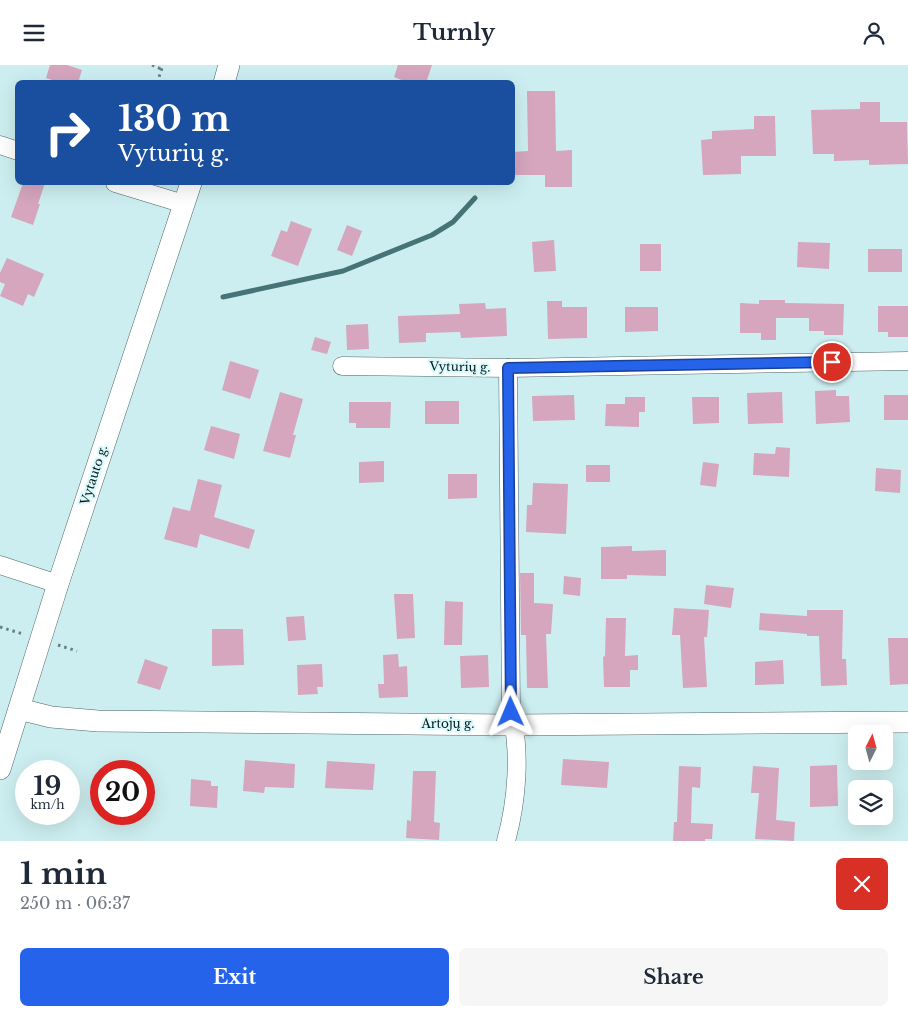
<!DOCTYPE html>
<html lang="en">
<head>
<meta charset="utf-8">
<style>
	:root { --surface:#fff; --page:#f6f6f7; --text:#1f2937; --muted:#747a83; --accent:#2563eb }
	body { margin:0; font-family:"Libre Baskerville",serif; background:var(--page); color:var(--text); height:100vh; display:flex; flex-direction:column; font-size:19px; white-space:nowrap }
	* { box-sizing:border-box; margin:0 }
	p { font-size:16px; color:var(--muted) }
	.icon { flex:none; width:28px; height:28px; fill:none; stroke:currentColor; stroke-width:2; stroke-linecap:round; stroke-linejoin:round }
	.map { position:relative; height:776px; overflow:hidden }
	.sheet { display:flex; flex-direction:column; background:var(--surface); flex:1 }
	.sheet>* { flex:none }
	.top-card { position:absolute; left:15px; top:15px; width:500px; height:105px; border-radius:8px; box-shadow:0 5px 20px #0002; background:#1a4fa0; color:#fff; overflow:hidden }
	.needle { width:32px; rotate:6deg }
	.fabs { position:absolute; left:848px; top:660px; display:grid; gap:10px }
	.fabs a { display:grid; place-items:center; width:45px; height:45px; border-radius:8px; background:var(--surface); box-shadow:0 5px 20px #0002; font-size:25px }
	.speed { position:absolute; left:15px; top:695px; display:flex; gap:10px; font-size:25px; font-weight:700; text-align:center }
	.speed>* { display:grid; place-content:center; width:65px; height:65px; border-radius:50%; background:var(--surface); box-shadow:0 5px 20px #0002; line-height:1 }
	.speed small { font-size:12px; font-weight:400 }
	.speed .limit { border:8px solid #d22; background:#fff; color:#111 }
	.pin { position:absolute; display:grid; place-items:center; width:42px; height:42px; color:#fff; margin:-21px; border:2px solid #fff; border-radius:50%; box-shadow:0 1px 5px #0007 }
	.me { position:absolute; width:55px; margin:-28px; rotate:359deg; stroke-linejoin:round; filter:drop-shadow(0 0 4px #0008) }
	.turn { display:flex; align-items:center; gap:18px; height:105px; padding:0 20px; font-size:22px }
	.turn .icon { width:65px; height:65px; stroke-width:2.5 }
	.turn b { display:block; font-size:35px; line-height:42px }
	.round { display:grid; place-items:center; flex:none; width:52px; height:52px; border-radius:8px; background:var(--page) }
	.overview { display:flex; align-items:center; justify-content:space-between; height:85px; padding:0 20px }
	h1 { font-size:30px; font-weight:700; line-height:38px }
	.button { display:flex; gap:10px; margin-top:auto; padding:10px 20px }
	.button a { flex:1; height:58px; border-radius:8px; background:var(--accent); color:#fff; font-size:20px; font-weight:700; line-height:58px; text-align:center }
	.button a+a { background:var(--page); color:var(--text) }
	header { display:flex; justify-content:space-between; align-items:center; height:65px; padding:0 20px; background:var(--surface); font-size:22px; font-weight:700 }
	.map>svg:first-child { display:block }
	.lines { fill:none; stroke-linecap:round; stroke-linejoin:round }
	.stream { stroke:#457376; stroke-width:5 }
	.building { fill:#d5a6be }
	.minor-casing { stroke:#4a6769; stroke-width:19 }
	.major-casing { stroke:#4a6769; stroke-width:22 }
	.path { stroke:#687e7f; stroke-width:3; stroke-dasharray:2.5 4; stroke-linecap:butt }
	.minor { stroke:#fff; stroke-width:18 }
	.major { stroke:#fff; stroke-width:21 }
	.route-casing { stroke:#184099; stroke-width:12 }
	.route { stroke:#2563eb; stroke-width:9 }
	.labels { text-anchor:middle; stroke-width:4.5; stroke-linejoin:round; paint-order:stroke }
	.street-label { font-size:12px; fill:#0a1617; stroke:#dafbfd }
</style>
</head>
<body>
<header><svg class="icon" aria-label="menu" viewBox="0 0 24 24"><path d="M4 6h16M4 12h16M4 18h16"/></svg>Turnly<svg class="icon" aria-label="person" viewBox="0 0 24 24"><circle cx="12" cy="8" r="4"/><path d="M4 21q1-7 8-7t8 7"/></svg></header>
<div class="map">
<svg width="908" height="776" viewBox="0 0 908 776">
	<rect width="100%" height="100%" fill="#cdeef0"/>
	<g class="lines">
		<!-- stream -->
		<polyline class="stream" points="223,232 343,206 432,170 453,157 475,133"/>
	</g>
	<!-- building -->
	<g class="building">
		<polygon points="50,0 67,0 82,5 78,18 61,18 46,13"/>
		<polygon points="398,0 432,0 426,18 409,18 394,12"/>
		<polygon points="527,26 555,26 556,86 572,85 572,122 545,122 545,110 512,110 512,87 528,86"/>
		<polygon points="860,37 880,37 880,57 907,57 908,99 869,100 869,95 834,96 834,89 813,89 811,45 860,44"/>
		<polygon points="754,51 775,51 776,91 741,91 741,109 703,110 701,75 712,74 712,66 754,64"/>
		<polygon points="23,118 45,118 38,139 40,139 33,160 11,152"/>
		<polygon points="291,156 312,164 298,201 271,191 281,165 287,167"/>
		<polygon points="347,160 362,166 352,191 337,185"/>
		<polygon points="554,175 556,206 534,207 532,177"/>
		<polygon points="798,177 830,178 829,204 797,202"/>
		<rect x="640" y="179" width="21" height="27"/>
		<rect x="868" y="184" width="34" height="23"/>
		<polygon points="7,193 44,209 34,232 28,229 23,241 0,231 5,219 0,217 0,208"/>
		<polygon points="759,235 785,235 785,238 844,239 843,270 824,270 824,266 809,266 809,253 776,253 776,275 761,275 761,268 740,268 740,238 759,239"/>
		<polygon points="547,236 562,236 562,242 587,242 587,273 548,274"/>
		<polygon points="485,238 486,244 506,243 507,271 461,273 460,267 426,268 426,277 399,278 398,251 460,249 459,239"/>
		<polygon points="878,241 908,241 908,272 888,272 888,267 878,267"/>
		<polygon points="625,242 658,242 658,266 625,267"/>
		<polygon points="368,259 369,284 347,285 346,260"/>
		<polygon points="315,272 331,277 327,289 311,285"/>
		<polygon points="230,296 259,305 250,334 222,325"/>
		<polygon points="836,325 836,331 849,331 850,357 816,359 815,326"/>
		<polygon points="280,327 303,334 293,370 296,370 290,393 263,386"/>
		<polygon points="782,327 783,358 748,359 747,328"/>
		<polygon points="574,330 575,355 533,356 532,331"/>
		<rect x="884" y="330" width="24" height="25"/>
		<polygon points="625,332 645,332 645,347 639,347 639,362 605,361 606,339 625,339"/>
		<polygon points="692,332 719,332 719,358 693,359"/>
		<rect x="425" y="336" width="34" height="23"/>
		<polygon points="349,337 391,337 390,363 356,363 356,358 349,358"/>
		<polygon points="211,361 240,369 234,394 204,385"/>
		<polygon points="776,382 790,383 789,412 753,410 754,388 775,389"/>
		<polygon points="384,396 384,417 359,418 359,397"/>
		<polygon points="703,397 719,399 716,422 700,420"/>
		<rect x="586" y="400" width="24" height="17"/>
		<polygon points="876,403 901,405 900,428 875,426"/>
		<polygon points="448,409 477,409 477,433 448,434"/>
		<polygon points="198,414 222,420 214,452 255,465 249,484 200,469 197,483 164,474 173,442 190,446"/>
		<polygon points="533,418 568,419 566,469 526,467 527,440 532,440"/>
		<polygon points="632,481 632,486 666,485 666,511 627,510 627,514 601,514 601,482"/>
		<polygon points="520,508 534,508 534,538 553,539 551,569 546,569 548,623 527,623 526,570 521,570"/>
		<polygon points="564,511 581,513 580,531 563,529"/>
		<polygon points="706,520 734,523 731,543 704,539"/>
		<polygon points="394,529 413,529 415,573 397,574"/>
		<polygon points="445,536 463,537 462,580 444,580"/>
		<polygon points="674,543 709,545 707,572 704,572 707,622 683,623 680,570 672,570"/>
		<polygon points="807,545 843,545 842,594 846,594 847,620 821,621 819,571 807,571 807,569 759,565 760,548 807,551"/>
		<polygon points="304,551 306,575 288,576 286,552"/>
		<polygon points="606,553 626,553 625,591 638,590 638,605 630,605 630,622 604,622 603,592 605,591"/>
		<polygon points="212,564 243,564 244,600 212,601"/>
		<polygon points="888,573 908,573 908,619 890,620"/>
		<polygon points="398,589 399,602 407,601 408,632 379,633 378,619 384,619 383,590"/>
		<polygon points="488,590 489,622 461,623 460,591"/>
		<polygon points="145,594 168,602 160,625 137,618"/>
		<polygon points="783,595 784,619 755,620 755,597"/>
		<polygon points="322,599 323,622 317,622 318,629 298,630 297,600"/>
		<polygon points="563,694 609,697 607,723 561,720"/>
		<polygon points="245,695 295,699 294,723 265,722 264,728 243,726"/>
		<polygon points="327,696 375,699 373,725 325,723"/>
		<polygon points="837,700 838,741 810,742 810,701"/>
		<polygon points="679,701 701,702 700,723 692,722 691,758 713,759 712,774 705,774 705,776 673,776 674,757 677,757"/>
		<polygon points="753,701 779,703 776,755 795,757 794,776 755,774 759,728 751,728"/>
		<polygon points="413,706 436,706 434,757 440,758 439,775 406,773 407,755 411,756"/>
		<polygon points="191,714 211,716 211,721 218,721 217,743 190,741"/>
	</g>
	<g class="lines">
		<defs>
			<g id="minor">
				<polyline points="0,80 18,86"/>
				<polyline points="115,118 184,139"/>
				<polyline points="342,301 508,303 908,296"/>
				<polyline points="0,500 58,519"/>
				<path d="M 506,776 C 517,736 521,687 511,647 L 508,303"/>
			</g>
			<g id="major">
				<polyline points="224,18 229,0"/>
				<polyline points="19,644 51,652 98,656 514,660 908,657"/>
				<polyline points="0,704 58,519 191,118"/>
			</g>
		</defs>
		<!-- minor casing -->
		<use href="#minor" class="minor-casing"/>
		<!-- major casing -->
		<use href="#major" class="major-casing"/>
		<!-- path -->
		<g class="path">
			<polyline points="152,0 161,4"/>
			<polyline points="157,18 163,0"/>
			<polyline points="0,562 23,569"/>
			<polyline points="58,580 77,586"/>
		</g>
		<!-- minor -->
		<use href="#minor" class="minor"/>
		<!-- major -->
		<use href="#major" class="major"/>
	</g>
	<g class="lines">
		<defs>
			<polyline id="route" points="511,647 508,303 832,297"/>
		</defs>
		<!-- route casing -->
		<use href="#route" class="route-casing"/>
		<!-- route -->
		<use href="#route" class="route"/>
	</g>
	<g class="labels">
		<!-- street labels -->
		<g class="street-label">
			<text transform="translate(460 302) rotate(1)" y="4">Vyturių g.</text>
			<text transform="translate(94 410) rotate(-72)" y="4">Vytauto g.</text>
			<text x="448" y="663">Artojų g.</text>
		</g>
	</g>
</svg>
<div class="fabs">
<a><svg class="needle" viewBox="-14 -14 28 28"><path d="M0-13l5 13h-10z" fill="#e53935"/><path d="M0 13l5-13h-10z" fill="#747a83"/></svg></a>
<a><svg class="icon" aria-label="layers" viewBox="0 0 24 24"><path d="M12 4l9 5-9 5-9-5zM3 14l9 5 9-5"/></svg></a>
</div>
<div class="speed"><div>19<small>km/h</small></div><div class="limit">20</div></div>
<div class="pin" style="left:832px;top:297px;background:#d93025"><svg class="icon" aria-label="arrive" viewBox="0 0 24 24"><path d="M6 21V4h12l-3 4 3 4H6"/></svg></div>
<svg class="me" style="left:511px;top:647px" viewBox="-20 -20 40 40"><path d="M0-17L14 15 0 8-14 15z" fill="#2563eb" stroke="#fff" stroke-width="4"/></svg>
<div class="top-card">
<div class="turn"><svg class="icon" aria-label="right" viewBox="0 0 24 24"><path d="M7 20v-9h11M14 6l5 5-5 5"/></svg><div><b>130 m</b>Vyturių g.</div></div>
</div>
</div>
<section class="sheet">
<div class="overview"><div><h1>1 min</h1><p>250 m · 06:37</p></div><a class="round" style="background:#d93025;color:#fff"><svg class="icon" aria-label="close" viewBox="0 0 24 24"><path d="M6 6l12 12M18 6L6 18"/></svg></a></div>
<div class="button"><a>Exit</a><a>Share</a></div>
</section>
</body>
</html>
